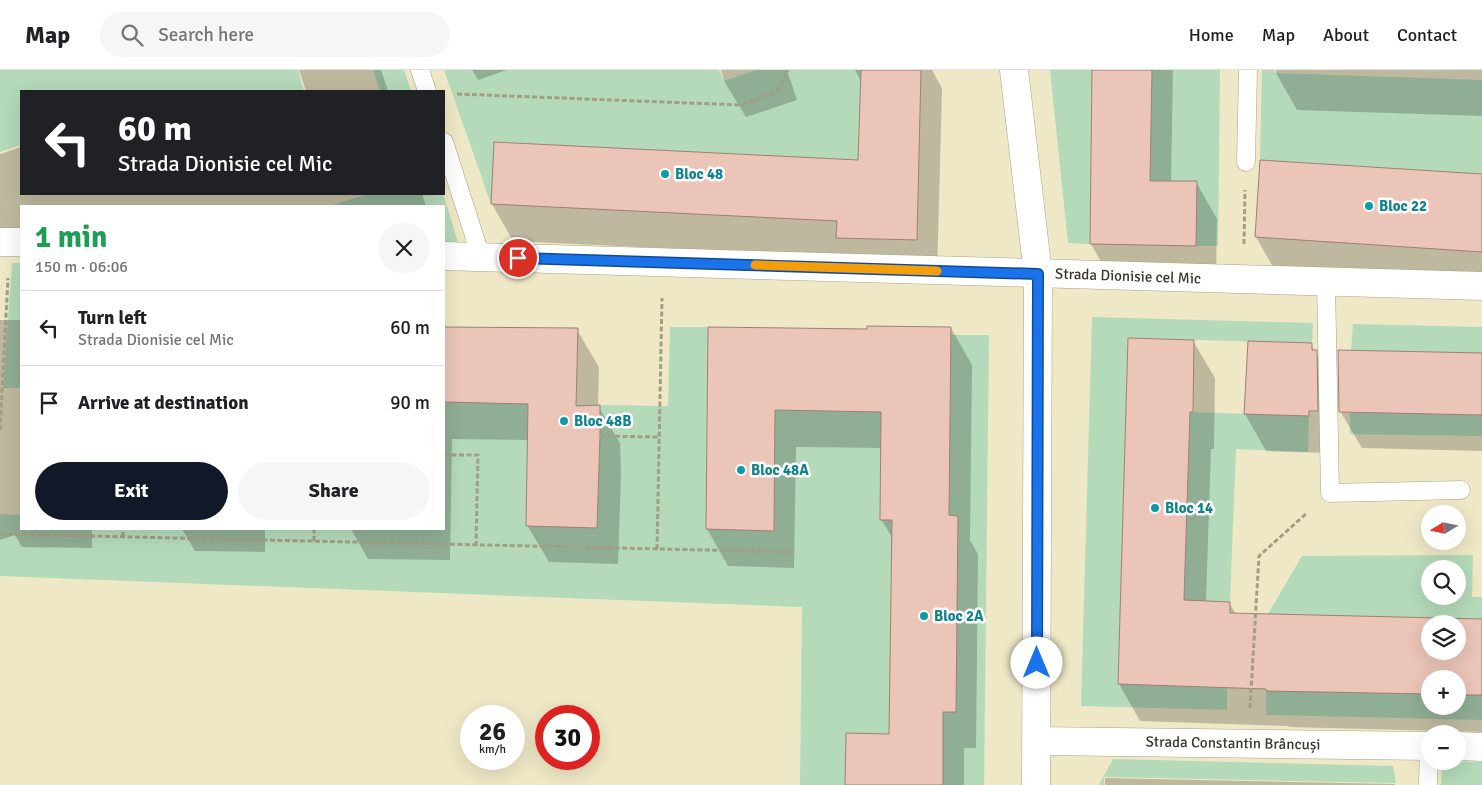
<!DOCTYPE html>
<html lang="en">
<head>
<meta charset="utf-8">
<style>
	:root { --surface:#fff; --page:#f6f6f6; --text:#202124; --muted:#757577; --line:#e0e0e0; --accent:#111827 }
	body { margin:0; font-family:Signika,sans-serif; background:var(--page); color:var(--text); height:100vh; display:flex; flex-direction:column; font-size:19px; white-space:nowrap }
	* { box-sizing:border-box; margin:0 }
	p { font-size:16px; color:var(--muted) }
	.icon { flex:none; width:28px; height:28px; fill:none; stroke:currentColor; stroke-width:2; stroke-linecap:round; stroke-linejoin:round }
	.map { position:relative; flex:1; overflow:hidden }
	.panel { position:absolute; left:20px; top:135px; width:425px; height:325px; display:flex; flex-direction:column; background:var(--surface); border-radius:0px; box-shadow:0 5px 20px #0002 }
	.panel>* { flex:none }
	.hud { position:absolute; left:20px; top:20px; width:425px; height:105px; border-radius:0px; box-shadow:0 5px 20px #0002; background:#202124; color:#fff; overflow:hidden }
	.needle { width:32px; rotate:260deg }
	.tools { position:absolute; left:1421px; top:435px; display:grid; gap:10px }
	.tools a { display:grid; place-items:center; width:45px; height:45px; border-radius:50%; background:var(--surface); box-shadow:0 5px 20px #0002; font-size:25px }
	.speed { position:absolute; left:460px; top:635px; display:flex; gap:10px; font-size:25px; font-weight:700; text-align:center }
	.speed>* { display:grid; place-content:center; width:65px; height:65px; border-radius:50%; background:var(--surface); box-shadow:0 5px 20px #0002; line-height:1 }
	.speed small { font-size:12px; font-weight:400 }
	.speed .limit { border:8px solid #d22; background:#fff; color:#111 }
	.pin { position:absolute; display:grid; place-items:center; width:42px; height:42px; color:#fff; margin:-21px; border:2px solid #fff; border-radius:50%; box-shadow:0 1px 5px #0007 }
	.me { position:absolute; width:55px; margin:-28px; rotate:0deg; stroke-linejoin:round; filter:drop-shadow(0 0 4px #0008) }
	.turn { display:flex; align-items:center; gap:18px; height:105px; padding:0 15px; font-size:22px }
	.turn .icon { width:65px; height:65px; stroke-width:2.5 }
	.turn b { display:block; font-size:35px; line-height:42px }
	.round { display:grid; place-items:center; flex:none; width:52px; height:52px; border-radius:26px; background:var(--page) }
	.overview { display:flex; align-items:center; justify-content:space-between; height:85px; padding:0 15px }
	h1 { font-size:30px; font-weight:700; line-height:38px; color:#1e9e55 }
	.action { display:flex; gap:10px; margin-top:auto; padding:10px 15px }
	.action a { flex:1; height:58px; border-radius:30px; background:var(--accent); color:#fff; font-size:20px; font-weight:700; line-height:58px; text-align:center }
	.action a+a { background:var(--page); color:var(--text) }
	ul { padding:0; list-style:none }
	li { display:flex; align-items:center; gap:15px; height:75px; padding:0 15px; border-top:1px solid var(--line) }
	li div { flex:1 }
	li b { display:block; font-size:19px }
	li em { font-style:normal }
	header { display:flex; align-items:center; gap:30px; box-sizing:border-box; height:70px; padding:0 25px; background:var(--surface); border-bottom:1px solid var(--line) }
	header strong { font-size:24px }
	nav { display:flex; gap:28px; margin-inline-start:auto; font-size:18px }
	.search { width:350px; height:45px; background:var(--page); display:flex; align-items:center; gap:12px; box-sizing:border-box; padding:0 18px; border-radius:28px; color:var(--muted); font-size:19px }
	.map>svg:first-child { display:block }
	.green { fill:#b4dab9; fill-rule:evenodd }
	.shadow { fill:#0003; fill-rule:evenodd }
	.building { fill:#eac5b8; stroke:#a07f73; fill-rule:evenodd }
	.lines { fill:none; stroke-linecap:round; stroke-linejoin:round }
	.lane-casing { stroke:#aaa484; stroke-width:19 }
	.street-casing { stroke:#aaa484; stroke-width:29 }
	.path { stroke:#a29e84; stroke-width:3; stroke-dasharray:5 2.5; stroke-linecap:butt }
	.lane { stroke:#fff; stroke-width:18 }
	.street { stroke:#fff; stroke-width:28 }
	.route-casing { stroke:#114b97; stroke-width:12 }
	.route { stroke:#1a73e8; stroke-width:9 }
	.slow { stroke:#f59e0b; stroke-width:9 }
	.culture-dot { fill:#0f9aa8; stroke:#fff; stroke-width:2 }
	.labels { text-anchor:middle; stroke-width:5; stroke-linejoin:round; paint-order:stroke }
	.culture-label { font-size:15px; font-weight:bold; fill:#0d838f; stroke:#fff; text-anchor:start }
	.street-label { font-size:15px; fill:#39372a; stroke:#fff }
</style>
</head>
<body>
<header>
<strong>Map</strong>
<div class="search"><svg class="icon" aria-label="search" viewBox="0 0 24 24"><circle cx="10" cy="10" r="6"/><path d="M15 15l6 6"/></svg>Search here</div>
<nav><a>Home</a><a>Map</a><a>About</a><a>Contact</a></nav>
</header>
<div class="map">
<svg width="1482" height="715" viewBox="0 0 1482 715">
	<rect width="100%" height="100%" fill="#eee8c6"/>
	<!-- green -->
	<g class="green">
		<polygon points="0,0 298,0 304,21 21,21 21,75 0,82"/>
		<polygon points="373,0 404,0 411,21 380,21"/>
		<polygon points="444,0 719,0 724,11 756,0 861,0 858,120 839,89 494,72 491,134"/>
		<polygon points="1050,0 1092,0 1090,174 1068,173"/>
		<polygon points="1152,0 1220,0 1218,176 1196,176 1196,111 1150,111"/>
		<polygon points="1262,0 1275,0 1275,3 1482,10 1482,104 1260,90"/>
		<polygon points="368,124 443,124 458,172 444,172 444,136 329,136"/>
		<polygon points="12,193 21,193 21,318 3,318"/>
		<polygon points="1092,247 1313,253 1312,273 1128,268 1118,614 1227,618 1227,640 1081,636"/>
		<polygon points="1353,254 1482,257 1482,283 1351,281"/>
		<polygon points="670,257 708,257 706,459 773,461 775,340 865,342 882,307 880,449 892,450 889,664 846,664 845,715 800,715 802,537 0,506 0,444 21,445 21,459 444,459 444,332 528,334 526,455 597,458 600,335 668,336"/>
		<polygon points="951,265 989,265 984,715 943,715 943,642 958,446 949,445"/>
		<polygon points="1190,342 1309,346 1308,382 1236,379 1230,532 1184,530"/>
		<polygon points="1350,342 1482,345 1482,366 1350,364"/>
		<path d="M 1473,485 L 1472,527 L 1482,527 L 1482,549 L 1268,544 L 1302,486 ZM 1430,499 L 1458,499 L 1458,526 L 1430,526 Z"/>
		<polygon points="1266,621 1430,624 1430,636 1458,636 1458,625 1482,625 1482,650 1266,645"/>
		<polygon points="1113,689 1393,696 1396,713 1104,707 1104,715 1099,715"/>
		<polygon points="1442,691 1482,692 1482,715 1441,715"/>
	</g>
	<!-- shadow -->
	<g class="shadow">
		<polygon points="299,0 381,0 388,21 306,21"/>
		<polygon points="472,0 507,0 478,10"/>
		<polygon points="721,0 787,0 797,30 746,47 724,11"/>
		<polygon points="855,0 932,0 942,18 937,207 851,187 513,171 492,134 495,74 860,91 862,13"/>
		<polygon points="1093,0 1173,0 1171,112 1196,112 1217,149 1216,212 1112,211 1091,174"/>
		<polygon points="1276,0 1482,0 1482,46 1297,40 1276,3"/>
		<polygon points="21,77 21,124 422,124 426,136 21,136 21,176 0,172 0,84"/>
		<polygon points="1482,105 1482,217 1277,204 1256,167"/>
		<polygon points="0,250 21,250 21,459 92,459 92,478 22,477 15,465 0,470"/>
		<polygon points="444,258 577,260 599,297 598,336 620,373 621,404 618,494 549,492 527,455 529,370 452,369 450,490 368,489 351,459 444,459"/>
		<polygon points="951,258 972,295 970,470 978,484 976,678 964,678 964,715 847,715 891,665 893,469 881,449 882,378 796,377 794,498 728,496 707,459 709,259 868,261"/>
		<path d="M 1129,269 L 1193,271 L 1215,308 L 1214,379 L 1211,379 L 1206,532 L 1229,533 L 1236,544 L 1482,550 L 1482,662 L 1289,657 L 1288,656 L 1140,651 L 1119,614 ZM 1430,554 L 1458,554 L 1458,581 L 1430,581 ZM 1430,609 L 1458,609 L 1458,636 L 1430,636 Z"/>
		<polygon points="1311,275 1337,318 1338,378 1330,378 1330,383 1266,381 1245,344"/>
		<polygon points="1482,285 1482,381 1362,378 1340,341"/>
		<polygon points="182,459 265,459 265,482 195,481"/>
		<polygon points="1105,708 1395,714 1395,715 1105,715"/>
	</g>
	<!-- building -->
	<g class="building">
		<polygon points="861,0 921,0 917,170 836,168 837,151 491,134 494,72 858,90"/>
		<polygon points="1092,0 1152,0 1150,111 1197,111 1196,176 1090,174"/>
		<polygon points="1260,90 1482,104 1482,182 1255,167"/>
		<polygon points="867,256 951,257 949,445 958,446 956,642 943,642 943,715 845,715 846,663 889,664 892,450 880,450 881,342 775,340 774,461 706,459 708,257 867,259"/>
		<polygon points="444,257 578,258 576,336 600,335 600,366 597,458 526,456 528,334 444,332"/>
		<path d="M 1128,268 L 1194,270 L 1193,342 L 1190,342 L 1184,530 L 1230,532 L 1230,543 L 1482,549 L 1482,625 L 1458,625 L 1458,609 L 1430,609 L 1430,624 L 1266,621 L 1266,619 L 1118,614 ZM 1430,554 L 1458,554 L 1458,581 L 1430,581 Z"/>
		<polygon points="1248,271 1312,273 1312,280 1317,280 1318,341 1309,341 1309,346 1244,344"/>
		<polygon points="1338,280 1482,283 1482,345 1339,342"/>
	</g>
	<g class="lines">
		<defs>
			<g id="lane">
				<polyline points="420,0 427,21"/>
				<polyline points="444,72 481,187"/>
				<polyline points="1246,92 1248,0"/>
				<polyline points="1326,212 1330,423 1461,420"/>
				<polyline points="1428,715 1429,676"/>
			</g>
			<g id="street">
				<polyline points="1014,0 1038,204 1036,715"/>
				<polyline points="0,172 21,172"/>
				<polyline points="444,186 1482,216"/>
				<polyline points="1037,671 1430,676"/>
				<polyline points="1458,676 1482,677"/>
			</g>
		</defs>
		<!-- lane casing -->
		<use href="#lane" class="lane-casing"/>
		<!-- street casing -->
		<use href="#street" class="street-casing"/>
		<!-- path -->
		<g class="path">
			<polyline points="457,24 741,35 777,22 788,0"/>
			<polyline points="1244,174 1245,120"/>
			<polyline points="0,360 8,208"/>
			<polyline points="600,366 659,367"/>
			<polyline points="444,385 478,385 476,475"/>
			<polyline points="0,464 794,482"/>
			<polyline points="123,467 123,459"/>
			<polyline points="314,471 314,459"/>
			<polyline points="657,479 662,228"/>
			<polyline points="1250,638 1259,486 1307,443"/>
		</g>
		<!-- lane -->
		<use href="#lane" class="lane"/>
		<!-- street -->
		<use href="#street" class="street"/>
	</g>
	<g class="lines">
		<defs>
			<polyline id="route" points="518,188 1038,204 1037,593"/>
		</defs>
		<!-- route casing -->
		<use href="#route" class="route-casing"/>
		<!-- route -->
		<use href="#route" class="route"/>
		<!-- slow -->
		<polyline class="slow" points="755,195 937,201"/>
	</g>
	<!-- markers -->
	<g class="culture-dot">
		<circle cx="665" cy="104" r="5"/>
		<circle cx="1369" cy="136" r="5"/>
		<circle cx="564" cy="351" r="5"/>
		<circle cx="741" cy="400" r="5"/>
		<circle cx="1155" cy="438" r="5"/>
		<circle cx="924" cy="546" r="5"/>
	</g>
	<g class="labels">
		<!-- culture labels -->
		<g class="culture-label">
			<text x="675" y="109">Bloc 48</text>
			<text x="1379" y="141">Bloc 22</text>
			<text x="574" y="356">Bloc 48B</text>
			<text x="751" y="405">Bloc 48A</text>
			<text x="1165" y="443">Bloc 14</text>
			<text x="934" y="551">Bloc 2A</text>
		</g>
		<!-- street labels -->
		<g class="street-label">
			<text transform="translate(1128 206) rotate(2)" y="5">Strada Dionisie cel Mic</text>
			<text transform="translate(1233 673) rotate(1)" y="5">Strada Constantin Brâncuși</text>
		</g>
	</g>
</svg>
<div class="tools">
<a><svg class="needle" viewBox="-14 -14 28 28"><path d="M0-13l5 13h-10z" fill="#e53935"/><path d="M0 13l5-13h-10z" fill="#757577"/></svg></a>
<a><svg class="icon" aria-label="search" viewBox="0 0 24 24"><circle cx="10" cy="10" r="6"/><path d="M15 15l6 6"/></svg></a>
<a><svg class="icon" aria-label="layers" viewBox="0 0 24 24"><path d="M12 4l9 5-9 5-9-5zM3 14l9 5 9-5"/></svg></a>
<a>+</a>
<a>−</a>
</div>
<div class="speed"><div>26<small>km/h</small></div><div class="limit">30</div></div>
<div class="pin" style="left:518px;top:188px;background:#d93025"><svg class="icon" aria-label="arrive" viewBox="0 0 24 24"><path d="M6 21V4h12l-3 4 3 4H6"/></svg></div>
<svg class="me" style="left:1037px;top:593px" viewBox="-20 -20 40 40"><circle r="19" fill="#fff"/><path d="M0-13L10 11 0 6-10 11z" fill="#1a73e8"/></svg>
<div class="hud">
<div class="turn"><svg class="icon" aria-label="left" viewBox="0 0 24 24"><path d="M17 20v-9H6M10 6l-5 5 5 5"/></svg><div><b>60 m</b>Strada Dionisie cel Mic</div></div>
</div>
<section class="panel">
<div class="overview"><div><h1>1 min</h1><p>150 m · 06:06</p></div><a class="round"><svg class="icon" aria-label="close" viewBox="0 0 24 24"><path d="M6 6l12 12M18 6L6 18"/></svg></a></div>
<ul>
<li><svg class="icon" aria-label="left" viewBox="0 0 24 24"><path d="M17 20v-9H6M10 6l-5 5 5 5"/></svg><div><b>Turn left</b><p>Strada Dionisie cel Mic</p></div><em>60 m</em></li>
<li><svg class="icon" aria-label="arrive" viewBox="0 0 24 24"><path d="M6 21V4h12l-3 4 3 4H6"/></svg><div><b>Arrive at destination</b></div><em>90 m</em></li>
</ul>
<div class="action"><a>Exit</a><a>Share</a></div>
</section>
</div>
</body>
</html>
